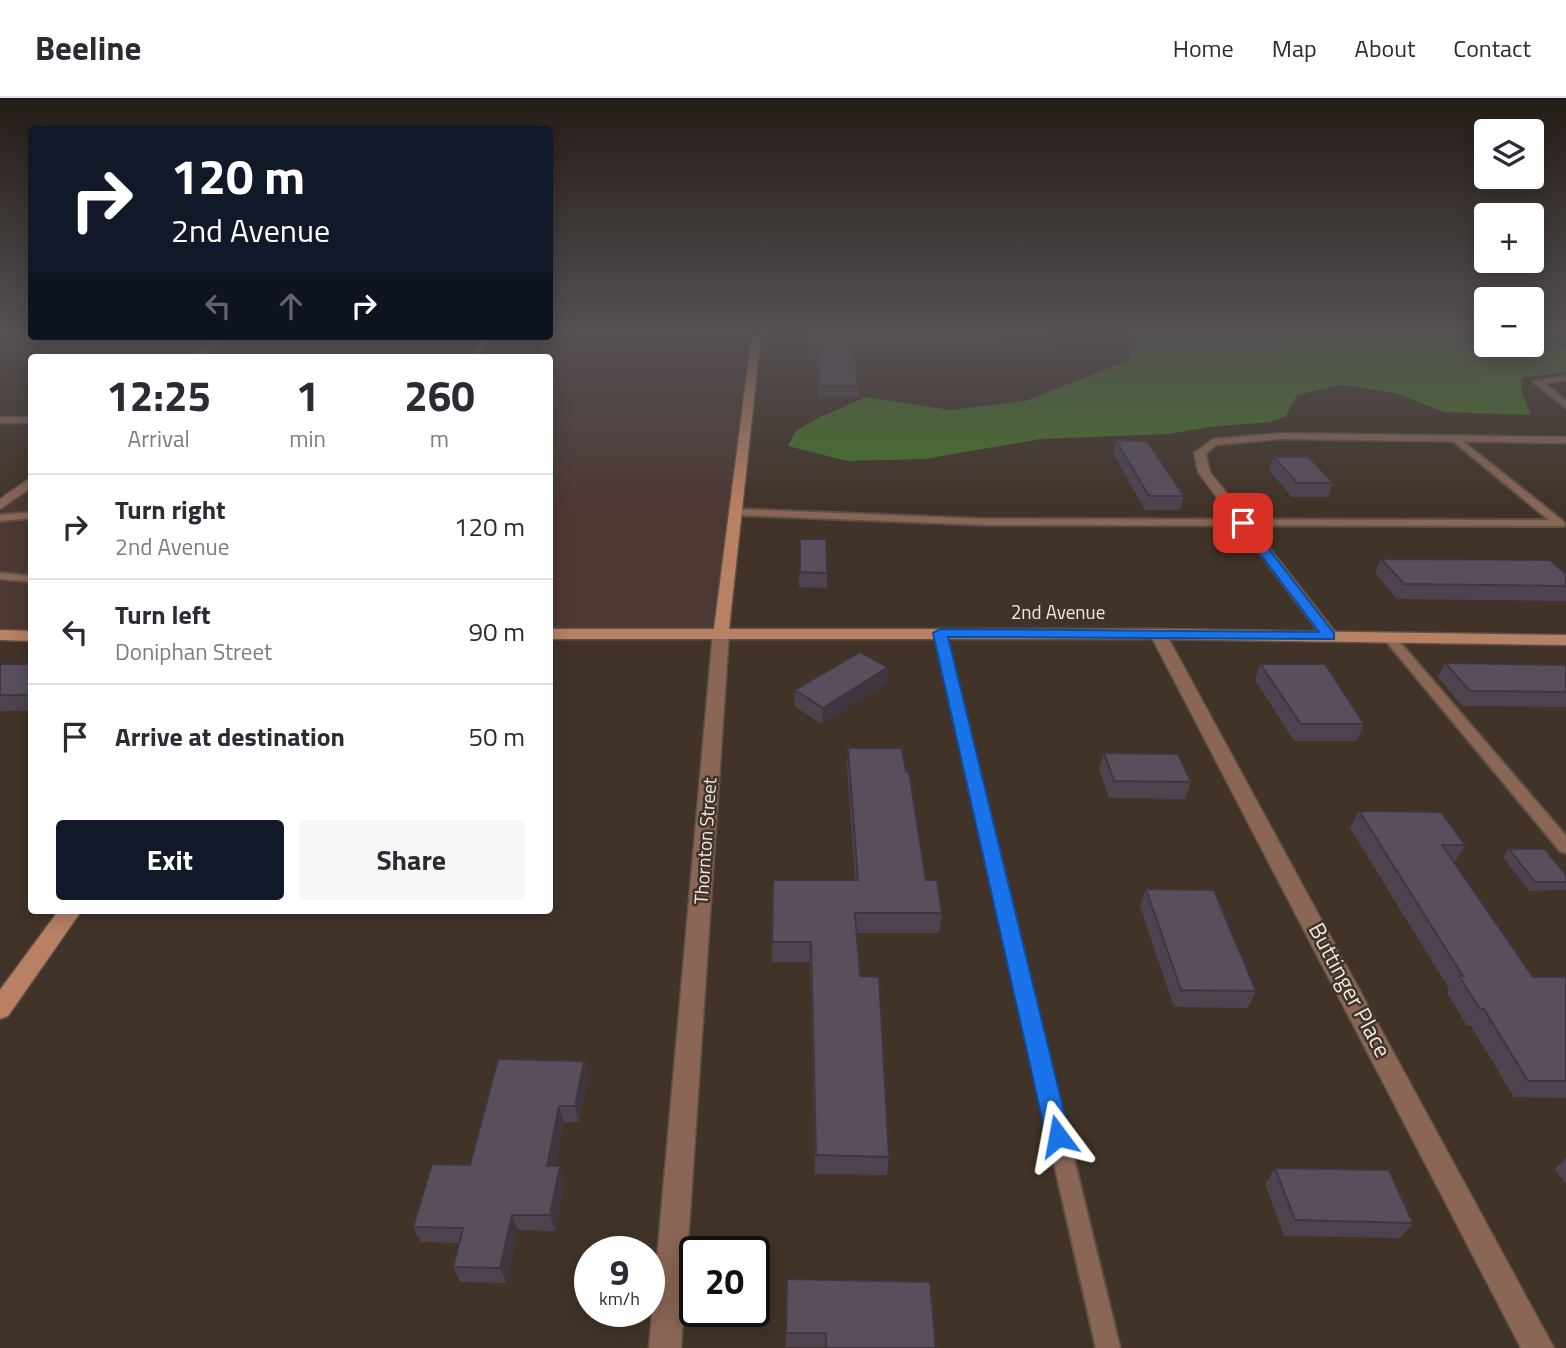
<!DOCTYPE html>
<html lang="en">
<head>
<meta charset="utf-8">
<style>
	:root { --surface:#fff; --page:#f7f7f7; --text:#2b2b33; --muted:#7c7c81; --line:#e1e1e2; --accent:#111827 }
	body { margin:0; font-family:"Titillium Web",sans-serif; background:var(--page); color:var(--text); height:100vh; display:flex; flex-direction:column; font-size:26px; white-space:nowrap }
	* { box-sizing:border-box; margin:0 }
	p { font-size:23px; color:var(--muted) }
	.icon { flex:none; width:38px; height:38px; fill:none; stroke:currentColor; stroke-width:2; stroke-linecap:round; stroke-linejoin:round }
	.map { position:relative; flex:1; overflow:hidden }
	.panel { position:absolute; left:28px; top:256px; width:525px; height:560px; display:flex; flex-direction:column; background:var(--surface); border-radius:7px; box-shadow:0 4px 18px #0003 }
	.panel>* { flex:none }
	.hud { position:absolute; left:28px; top:28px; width:525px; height:214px; border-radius:7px; box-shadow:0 4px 18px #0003; background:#111827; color:#fff; overflow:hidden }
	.fabs { position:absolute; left:1474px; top:21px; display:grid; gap:14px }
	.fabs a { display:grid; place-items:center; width:70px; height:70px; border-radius:7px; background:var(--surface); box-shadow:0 4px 18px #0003; font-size:35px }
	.speed { position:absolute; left:574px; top:1138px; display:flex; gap:14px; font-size:35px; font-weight:700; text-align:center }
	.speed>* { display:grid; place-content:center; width:91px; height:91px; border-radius:50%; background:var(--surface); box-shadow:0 4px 18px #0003; line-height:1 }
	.speed small { font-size:18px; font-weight:400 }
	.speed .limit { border:4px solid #111; border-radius:10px; background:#fff; color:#111 }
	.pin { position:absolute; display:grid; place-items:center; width:60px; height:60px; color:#fff; margin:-30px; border-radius:14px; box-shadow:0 4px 10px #0006 }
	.me { position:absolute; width:77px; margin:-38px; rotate:347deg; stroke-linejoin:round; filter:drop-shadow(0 0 5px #0008) }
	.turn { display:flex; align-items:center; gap:24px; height:147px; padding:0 28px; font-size:32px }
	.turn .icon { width:91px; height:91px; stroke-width:2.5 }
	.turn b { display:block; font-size:49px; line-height:60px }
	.lanes { display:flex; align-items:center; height:66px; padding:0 28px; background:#0003; justify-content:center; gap:35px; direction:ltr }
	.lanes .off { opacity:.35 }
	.eta { display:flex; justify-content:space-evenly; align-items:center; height:119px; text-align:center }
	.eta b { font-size:42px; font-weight:700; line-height:49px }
	.button { display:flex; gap:14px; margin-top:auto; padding:14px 28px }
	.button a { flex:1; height:80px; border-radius:7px; background:var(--accent); color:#fff; font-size:28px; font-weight:700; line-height:80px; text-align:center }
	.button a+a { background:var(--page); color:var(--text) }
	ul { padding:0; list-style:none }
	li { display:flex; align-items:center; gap:21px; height:105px; padding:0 28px; border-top:2px solid var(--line) }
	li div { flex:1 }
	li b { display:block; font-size:26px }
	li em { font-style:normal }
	header { display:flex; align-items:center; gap:42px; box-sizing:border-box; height:98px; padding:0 35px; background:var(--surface); border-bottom:2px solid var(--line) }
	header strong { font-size:33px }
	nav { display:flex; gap:38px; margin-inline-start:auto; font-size:24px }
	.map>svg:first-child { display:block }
	.education { fill:#4d3834 }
	.forest { fill:#457327 }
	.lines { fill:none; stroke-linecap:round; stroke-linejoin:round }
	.lane-casing { stroke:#5d5045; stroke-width:4 }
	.street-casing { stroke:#5d5045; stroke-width:3 }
	.secondary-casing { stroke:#5d5045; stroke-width:3 }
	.lane { fill:#8a6655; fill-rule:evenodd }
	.street { fill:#8a6655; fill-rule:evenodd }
	.secondary { fill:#b88065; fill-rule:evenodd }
	.wall { fill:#4c434f }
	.shaded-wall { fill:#3e3740 }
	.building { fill:#584e5c; stroke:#3e3740; stroke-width:2 }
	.route { fill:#1a73e8; stroke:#114b97; stroke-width:2 }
	.labels { text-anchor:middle; stroke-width:5; stroke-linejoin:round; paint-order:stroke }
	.street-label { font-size:19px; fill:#f0e7e0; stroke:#413328 }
	.near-street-label { font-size:23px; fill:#f0e7e0; stroke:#413328 }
</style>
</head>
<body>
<header>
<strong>Beeline</strong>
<nav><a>Home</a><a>Map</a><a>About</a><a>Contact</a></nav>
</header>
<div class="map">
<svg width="1566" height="1250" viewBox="0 0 1566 1250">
	<rect width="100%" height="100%" fill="#413328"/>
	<!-- education -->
	<g class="education">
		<polygon points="757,236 721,534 550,536 550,259 196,259 224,238"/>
		<polygon points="31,383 31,538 0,537 0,407"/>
	</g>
	<!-- forest -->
	<polygon class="forest" points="1130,236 1486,236 1486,247 1531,247 1531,236 1539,236 1566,250 1566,274 1522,280 1521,292 1531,317 1444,314 1395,295 1342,287 1297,297 1286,318 1270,324 1209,329 1168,336 1040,341 925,361 847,363 788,348 796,333 818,320 866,299 950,312 1025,303 1129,262"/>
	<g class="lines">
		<defs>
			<g id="lane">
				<polygon points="483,238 491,238 480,259 472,259"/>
				<polygon points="1566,278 1566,282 1544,285 1566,303 1566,310 1533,284"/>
				<polygon points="1456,338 1563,423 1565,426 1564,428 986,427 736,417 731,414 736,411 986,421 1549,422 1453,343 1451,341"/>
				<polygon points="32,414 32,420 0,423 0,417"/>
				<polygon points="0,475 32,478 32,484 0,481"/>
				<polygon points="940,531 946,535 1120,1250 1096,1250 934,535"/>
				<polygon points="1389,535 1393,536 1566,738 1566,755 1560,753 1385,542 1383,539"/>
			</g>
			<g id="street">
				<polygon points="218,238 229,238 202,259 191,259"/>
				<rect x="0" y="319" width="32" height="6"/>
				<polygon points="1281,335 1566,339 1566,345 1281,341 1216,347 1206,356 1210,374 1336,535 1338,538 1330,543 1324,541 1198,374 1194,355 1213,341"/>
				<polygon points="32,379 32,389 0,411 0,401"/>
				<polygon points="721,529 729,534 681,1250 649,1250 713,534"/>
				<polygon points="1158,531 1166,536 1554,1250 1521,1250 1150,536"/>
			</g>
			<g id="secondary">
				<polygon points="752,236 761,236 729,531 1158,531 1566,537 1566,547 1158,541 550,541 550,531 714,531"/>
				<polygon points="0,532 32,533 32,543 0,542"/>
				<polygon points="59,812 82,812 8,918 0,921 0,892"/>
			</g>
		</defs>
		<!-- lane casing -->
		<use href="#lane" class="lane-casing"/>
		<!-- street casing -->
		<use href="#street" class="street-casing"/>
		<!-- secondary casing -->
		<use href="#secondary" class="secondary-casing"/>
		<!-- lane -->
		<use href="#lane" class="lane"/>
		<!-- street -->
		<use href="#street" class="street"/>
		<!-- secondary -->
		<use href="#secondary" class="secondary"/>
	</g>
	<!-- wall -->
	<g class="wall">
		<polygon points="807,236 1048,236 1052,244 1050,255 1000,254 997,248 854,248 858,288 858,299 818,299 817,261 808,261"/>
		<polygon points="1116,342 1184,398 1180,412 1145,412 1113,355"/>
		<polygon points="1274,359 1333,385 1328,399 1292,399 1269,372"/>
		<polygon points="800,441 827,475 827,490 799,489"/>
		<polygon points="1381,461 1566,476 1566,503 1397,501 1375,475"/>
		<polygon points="1445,565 1566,567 1566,609 1462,608 1438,579"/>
		<rect x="0" y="566" width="32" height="47"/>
		<polygon points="1260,566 1364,626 1357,643 1294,643 1255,582"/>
		<polygon points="888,569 887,585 822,626 794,608 795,592"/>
		<polygon points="848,650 906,674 926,782 942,815 939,835 856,835 860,878 889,1059 887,1077 815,1076 810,864 772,864 773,782 855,782 847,669"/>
		<polygon points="1104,655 1191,684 1185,701 1109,700 1099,671"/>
		<polygon points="1359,713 1465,747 1455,764 1453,764 1533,879 1566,879 1566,1000 1514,999 1471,928 1467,928 1447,895 1449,891 1350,730"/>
		<polygon points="1509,751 1566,777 1566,792 1529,793 1503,759"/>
		<polygon points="1146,791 1256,893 1248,910 1174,909 1140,808"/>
		<polygon points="584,963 588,979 579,1024 564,1024 555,1068 565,1084 555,1133 518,1132 506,1185 460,1184 453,1169 459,1145 421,1144 413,1129 470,1067"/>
		<polygon points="1566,1060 1566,1087 1555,1071"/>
		<polygon points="1275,1070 1413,1125 1400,1140 1284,1138 1265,1086"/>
		<polygon points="787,1181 936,1250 786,1249"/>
	</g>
	<!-- shaded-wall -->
	<g class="shaded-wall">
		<polygon points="21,236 32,236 32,238 37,238 1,258 0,247"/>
		<polygon points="888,569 887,585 822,626 823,610"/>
		<polygon points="584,963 588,979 579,1024 575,1008"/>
		<polygon points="559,1008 564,1024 552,1084 547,1068"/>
		<polygon points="560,1068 565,1084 555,1133 550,1117"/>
		<polygon points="512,1117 518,1132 506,1185 500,1170"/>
	</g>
	<!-- building -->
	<g class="building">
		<polygon points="0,236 21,236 0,247"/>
		<polygon points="807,236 1048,236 1052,244 1001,244 999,238 853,237 858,288 819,288 818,250 808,250"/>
		<polygon points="1116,342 1147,343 1184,398 1149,398"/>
		<polygon points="1274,359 1309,359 1333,385 1297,385"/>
		<polygon points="800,441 826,441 827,475 800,474"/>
		<polygon points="1381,461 1550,462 1566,476 1566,488 1404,486"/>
		<polygon points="860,554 888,569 823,610 795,592"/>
		<polygon points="1445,565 1566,567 1566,594 1470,593"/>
		<rect x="0" y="566" width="32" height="31"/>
		<polygon points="1260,566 1325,566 1364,626 1301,626"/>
		<polygon points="848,650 902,650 906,674 909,674 926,782 937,782 942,815 855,815 860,878 879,879 889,1059 816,1057 811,844 772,844 773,782 858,782"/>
		<polygon points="1104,655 1178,656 1191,684 1114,683"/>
		<polygon points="1359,713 1441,714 1465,747 1442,747 1533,879 1566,879 1566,983 1528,983 1484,911 1480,911 1459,878 1463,878"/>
		<polygon points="1509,751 1545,751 1566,777 1566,784 1535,784"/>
		<polygon points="1146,791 1214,792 1256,893 1181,892"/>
		<polygon points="498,961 584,963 575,1008 559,1008 547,1068 560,1068 550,1117 512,1117 500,1170 453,1169 463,1130 413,1129 432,1066 470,1067"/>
		<polygon points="1275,1070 1389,1072 1413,1125 1295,1122"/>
		<polygon points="787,1181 930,1184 936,1250 826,1250 826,1235 786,1235"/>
	</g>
	<!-- sky -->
	<linearGradient id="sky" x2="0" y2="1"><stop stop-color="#241c16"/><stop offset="0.57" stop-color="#545053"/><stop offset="1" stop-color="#545053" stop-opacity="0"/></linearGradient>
	<rect width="1566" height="411" fill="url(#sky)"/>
	<!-- route -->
	<polygon class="route" points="1239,423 1247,423 1334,535 1334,541 948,539 1070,1038 1067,1046 1058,1050 1050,1046 1046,1038 933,535 940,531 1319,534 1239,428"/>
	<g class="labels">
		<!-- street labels -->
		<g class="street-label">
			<text x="1058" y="521">2nd Avenue</text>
			<text transform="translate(705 743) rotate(-86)" y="7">Thornton Street</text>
		</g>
		<!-- near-street labels -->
		<g class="near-street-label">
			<text transform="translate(1350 892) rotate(62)" y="8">Buttinger Place</text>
		</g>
	</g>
</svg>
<div class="fabs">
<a><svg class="icon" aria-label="layers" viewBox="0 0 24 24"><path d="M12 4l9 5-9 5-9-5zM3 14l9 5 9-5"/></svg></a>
<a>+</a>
<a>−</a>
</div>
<div class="speed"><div>9<small>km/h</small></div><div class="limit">20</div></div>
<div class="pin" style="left:1243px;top:425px;background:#d93025"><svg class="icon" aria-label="arrive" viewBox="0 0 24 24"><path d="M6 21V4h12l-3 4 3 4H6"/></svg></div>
<svg class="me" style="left:1058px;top:1038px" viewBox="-20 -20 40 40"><path d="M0-17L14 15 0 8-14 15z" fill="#1a73e8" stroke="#fff" stroke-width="4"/></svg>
<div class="hud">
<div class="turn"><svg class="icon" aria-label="right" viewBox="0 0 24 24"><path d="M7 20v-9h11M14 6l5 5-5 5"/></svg><div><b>120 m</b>2nd Avenue</div></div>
<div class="lanes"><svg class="icon off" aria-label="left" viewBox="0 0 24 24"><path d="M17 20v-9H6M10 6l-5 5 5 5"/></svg><svg class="icon off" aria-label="ahead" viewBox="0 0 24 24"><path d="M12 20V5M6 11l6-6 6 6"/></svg><svg class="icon" aria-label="right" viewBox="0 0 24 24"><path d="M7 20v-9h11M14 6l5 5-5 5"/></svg></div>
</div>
<section class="panel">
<div class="eta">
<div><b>12:25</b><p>Arrival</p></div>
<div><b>1</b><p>min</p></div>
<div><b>260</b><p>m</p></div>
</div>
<ul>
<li><svg class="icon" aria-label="right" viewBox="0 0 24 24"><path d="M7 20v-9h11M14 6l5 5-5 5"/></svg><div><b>Turn right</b><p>2nd Avenue</p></div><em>120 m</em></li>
<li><svg class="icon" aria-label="left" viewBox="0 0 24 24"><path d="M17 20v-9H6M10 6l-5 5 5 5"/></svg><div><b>Turn left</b><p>Doniphan Street</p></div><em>90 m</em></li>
<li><svg class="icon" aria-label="arrive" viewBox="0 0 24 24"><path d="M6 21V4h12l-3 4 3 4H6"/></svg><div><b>Arrive at destination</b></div><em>50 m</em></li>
</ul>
<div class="button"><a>Exit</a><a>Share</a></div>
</section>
</div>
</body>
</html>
